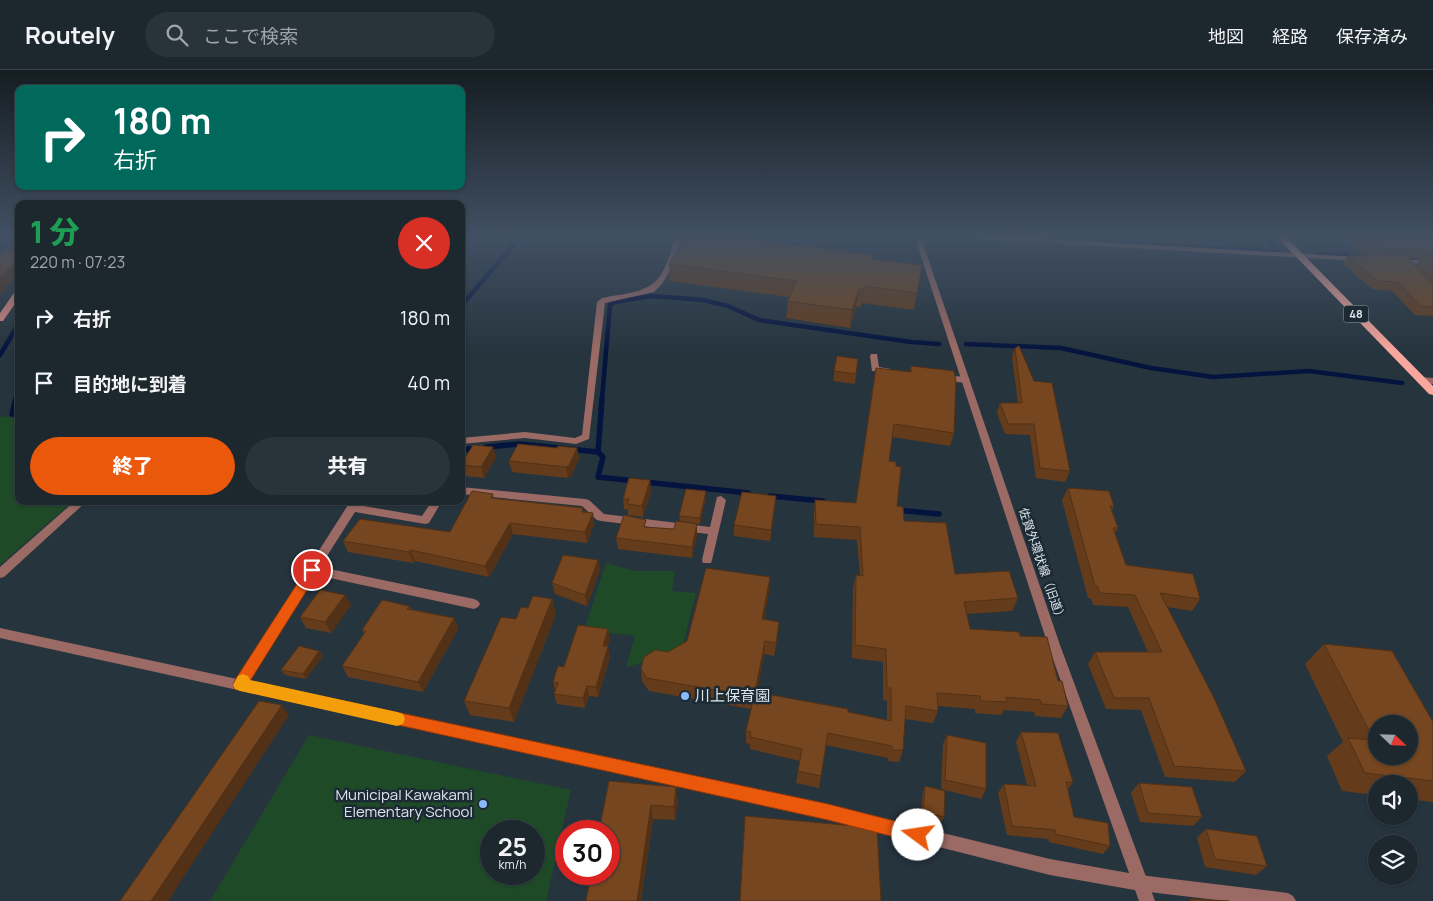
<!DOCTYPE html>
<html lang="ja">
<head>
<meta charset="utf-8">
<style>
	:root { --surface:#1c272e; --page:#29333a; --text:#f1f3f6; --muted:#a0a5aa; --line:#3a444a; --accent:#ea580c }
	body { margin:0; font-family:Manrope,"Noto Sans JP",sans-serif; background:var(--page); color:var(--text); height:100vh; display:flex; flex-direction:column; font-size:19px; white-space:nowrap }
	* { box-sizing:border-box; margin:0 }
	p { font-size:16px; color:var(--muted) }
	.icon { flex:none; width:28px; height:28px; fill:none; stroke:currentColor; stroke-width:2; stroke-linecap:round; stroke-linejoin:round }
	.map { position:relative; flex:1; overflow:hidden }
	.sheet { position:absolute; left:15px; top:130px; width:450px; height:305px; display:flex; flex-direction:column; background:var(--surface); border-radius:10px; box-shadow:0 1px 4px #0004,0 0 0 1px var(--line) }
	.sheet>* { flex:none }
	.guide { position:absolute; left:15px; top:15px; width:450px; height:105px; border-radius:10px; box-shadow:0 1px 4px #0004,0 0 0 1px var(--line); background:#00695c; color:#fff; overflow:hidden }
	.needle { width:32px; rotate:113deg }
	.tools { position:absolute; left:1368px; top:645px; display:grid; gap:10px }
	.tools a { display:grid; place-items:center; width:50px; height:50px; border-radius:50%; background:var(--surface); box-shadow:0 1px 4px #0004,0 0 0 1px var(--line); font-size:25px }
	.speed { position:absolute; left:480px; top:750px; display:flex; gap:10px; font-size:25px; font-weight:700; text-align:center }
	.speed>* { display:grid; place-content:center; width:65px; height:65px; border-radius:50%; background:var(--surface); box-shadow:0 1px 4px #0004,0 0 0 1px var(--line); line-height:1 }
	.speed small { font-size:12px; font-weight:400 }
	.speed .limit { border:8px solid #d22; background:#fff; color:#111 }
	.pin { position:absolute; display:grid; place-items:center; width:42px; height:42px; color:#fff; margin:-21px; border:2px solid #fff; border-radius:50%; box-shadow:0 1px 5px #0007 }
	.me { position:absolute; width:55px; margin:-28px; rotate:284deg; stroke-linejoin:round; filter:drop-shadow(0 0 4px #0008) }
	.turn { display:flex; align-items:center; gap:18px; height:105px; padding:0 15px; font-size:22px }
	.turn .icon { width:65px; height:65px; stroke-width:2.5 }
	.turn b { display:block; font-size:35px; line-height:42px }
	.round { display:grid; place-items:center; flex:none; width:52px; height:52px; border-radius:26px; background:var(--page) }
	.headline { display:flex; align-items:center; justify-content:space-between; height:85px; padding:0 15px }
	h1 { font-size:30px; font-weight:800; line-height:38px; color:#1e9e55 }
	.cta { display:flex; gap:10px; margin-top:auto; padding:10px 15px }
	.cta a { flex:1; height:58px; border-radius:30px; background:var(--accent); color:#fff; font-size:20px; font-weight:800; line-height:58px; text-align:center }
	.cta a+a { background:var(--page); color:var(--text) }
	ul { padding:0; list-style:none }
	li { display:flex; align-items:center; gap:15px; height:65px; padding:0 15px }
	li div { flex:1 }
	li b { display:block; font-size:19px }
	li em { font-style:normal }
	header { display:flex; align-items:center; gap:30px; box-sizing:border-box; height:70px; padding:0 25px; background:var(--surface); border-bottom:1px solid var(--line) }
	header strong { font-size:24px }
	nav { display:flex; gap:28px; margin-inline-start:auto; font-size:18px }
	.search { width:350px; height:45px; background:var(--page); display:flex; align-items:center; gap:12px; box-sizing:border-box; padding:0 18px; border-radius:28px; color:var(--muted); font-size:19px }
	.map>svg:first-child { display:block }
	.green { fill:#1f4a28; fill-rule:evenodd }
	.lines { fill:none; stroke-linecap:round; stroke-linejoin:round }
	.stream-far1 { stroke:#05143e; stroke-width:4.5 }
	.stream { stroke:#05143e; stroke-width:5.5 }
	.minor { fill:#9c6a64; fill-rule:evenodd }
	.tertiary { fill:#9c6a64; fill-rule:evenodd }
	.secondary { fill:#d78980; fill-rule:evenodd }
	.primary { fill:#f9a79d; fill-rule:evenodd }
	.wall { fill:#653c1b; fill-rule:evenodd }
	.shaded-wall { fill:#523116 }
	.building { fill:#75461f; stroke:#523116; fill-rule:evenodd }
	.route { fill:#ea580c; stroke:#983908 }
	.slow { fill:#f59e0b }
	.poi-dot { fill:#89bafc; stroke:#1c2a34; stroke-width:2 }
	.labels { text-anchor:middle; stroke-width:5; stroke-linejoin:round; paint-order:stroke }
	.shield { fill:#1c2a34; stroke:#a2acb3; stroke-width:1 }
	.shield-label { font-size:11px; font-weight:bold; fill:#dbe4ea }
	.street-label { font-size:12px; fill:#dbe4ea; stroke:#1c2a34 }
	.near-poi-label { font-size:15px; fill:#dbe4ea; stroke:#1c2a34; text-anchor:start }
</style>
</head>
<body>
<header>
<strong>Routely</strong>
<div class="search"><svg class="icon" aria-label="search" viewBox="0 0 24 24"><circle cx="10" cy="10" r="6"/><path d="M15 15l6 6"/></svg>ここで検索</div>
<nav><a>地図</a><a>経路</a><a>保存済み</a></nav>
</header>
<div class="map">
<svg width="1433" height="831" viewBox="0 0 1433 831">
	<rect width="100%" height="100%" fill="#26343e"/>
	<!-- green -->
	<g class="green">
		<polygon points="0,346 19,349 19,431 73,431 0,495"/>
		<polygon points="606,493 635,501 675,501 672,521 696,523 681,583 626,597 635,566 584,560"/>
		<path d="M 309,665 L 571,720 L 546,831 L 210,831 ZM 491,761 L 534,761 L 534,804 L 491,804 Z"/>
	</g>
	<g class="lines">
		<!-- stream-far1 -->
		<g class="stream-far1">
			<polyline points="1264,165 1274,176"/>
			<polyline points="1104,172 1279,182"/>
			<polyline points="1319,184 1349,186"/>
			<polyline points="1408,190 1433,191"/>
			<polyline points="461,236 522,165"/>
			<polyline points="966,274 1061,278 1151,298 1213,307 1309,301 1402,313"/>
			<polyline points="0,285 19,253"/>
			<polyline points="16,329 19,318"/>
			<polyline points="602,329 610,235 615,232 652,226 703,230 728,236 759,250 911,272 939,274"/>
		</g>
		<!-- stream -->
		<g class="stream">
			<polyline points="16,328 12,344 19,344"/>
			<polyline points="486,377 520,374 598,382 602,328"/>
			<polyline points="461,380 477,378"/>
			<polyline points="598,382 603,387 598,407 748,423"/>
			<polyline points="770,426 823,431"/>
			<polyline points="896,440 939,444"/>
		</g>
		<!-- minor -->
		<g class="minor">
			<path d="M 677,165 L 684,165 C 674,185 672,207 654,222 L 605,233 L 589,369 L 576,374 L 525,368 L 461,374 L 461,368 L 525,362 L 575,368 L 582,365 L 597,232 L 602,228 C 624,223 652,224 663,201 C 669,190 671,177 677,165 Z"/>
			<polygon points="936,165 981,165 1360,187 1363,189 1360,191 939,167"/>
			<polygon points="1400,189 1433,191 1433,195 1398,192 1398,190"/>
			<polygon points="871,284 877,284 879,297 891,299 891,303 872,301 870,286"/>
			<polygon points="942,305 966,307 970,310 966,313 939,310 938,308 939,306"/>
			<polygon points="1421,307 1433,308 1433,314 1418,312 1417,310 1418,308"/>
			<polygon points="461,417 585,429 589,430 604,444 710,457 717,427 721,426 726,430 712,490 711,493 703,493 702,490 708,464 601,451 597,450 582,436 461,424"/>
			<polygon points="75,431 87,431 4,507 0,508 0,497"/>
			<polygon points="432,431 442,431 429,453 425,454 355,442 320,497 474,529 478,531 480,534 478,537 474,539 316,505 249,611 828,735 1050,789 1140,805 1288,823 1293,826 1296,831 1225,831 1140,821 1050,805 828,749 0,568 0,558 237,609 348,435 352,434 422,446"/>
		</g>
		<!-- tertiary -->
		<polygon class="tertiary" points="914,165 920,165 1060,575 1155,831 1139,831 1048,575"/>
		<!-- secondary -->
		<polygon class="secondary" points="16,220 19,220 19,228 3,251 0,251 0,243"/>
		<!-- primary -->
		<polygon class="primary" points="1275,165 1284,165 1433,316 1433,325 1429,324"/>
	</g>
	<!-- wall -->
	<g class="wall">
		<path d="M 1341,165 L 1433,165 L 1433,246 L 1415,245 L 1392,221 L 1372,219 L 1343,194 L 1348,186 L 1369,185 L 1361,185 ZM 1408,188 L 1419,189 L 1420,189 L 1416,196 Z"/>
		<polygon points="873,185 872,189 917,223 914,240 862,233 860,237 856,237 850,258 786,248 788,231 789,227 670,211 669,194"/>
		<polygon points="1015,278 1070,401 1065,412 1036,408 1030,365 1005,364 997,343 1000,333 1018,333 1012,287"/>
		<polygon points="837,286 856,304 855,314 833,311"/>
		<polygon points="911,296 954,363 950,376 892,367 889,391 896,396 897,436 904,451 955,504 1018,528 1012,541 967,544 970,559 1020,566 1058,611 1068,636 1061,648 1035,646 1034,642 1004,640 1001,645 975,643 975,639 938,636 938,641 933,653 905,649 903,680 899,692 888,691 888,688 826,675 819,718 796,713 800,691 750,679 750,674 746,673 746,661 751,639 649,621 642,611 641,599 687,571 770,507 769,520 764,549 779,552 778,565 774,586 764,584 757,622 887,650 887,631 883,630 883,592 852,588 853,518 856,505 860,506 857,470 814,467 814,444 815,430 855,433 910,302"/>
		<polygon points="557,378 577,378 579,389 571,406 568,408 512,402 509,391"/>
		<polygon points="496,387 484,408 465,406 461,395"/>
		<polygon points="650,410 651,421 643,447 628,445 628,440 624,439 623,429"/>
		<polygon points="1068,418 1114,436 1112,440 1118,458 1115,463 1126,495 1200,529 1192,541 1167,537 1246,701 1235,712 1165,707 1141,640 1106,639 1088,594 1095,582 1148,582 1128,537 1093,535 1091,528 1088,528 1062,430"/>
		<polygon points="493,424 494,428 593,443 594,454 587,473 513,464 489,507 415,491 413,493 348,482 343,471 450,462"/>
		<polygon points="706,426 700,454 680,451 679,446"/>
		<polygon points="776,426 775,437 770,471 734,466 734,455"/>
		<polygon points="647,457 697,465 692,488 618,479 616,468"/>
		<polygon points="598,490 600,500 587,536 555,524 552,513"/>
		<polygon points="552,529 556,544 514,652 470,645 464,631 516,549 528,538"/>
		<polygon points="351,535 331,563 306,558 300,547"/>
		<polygon points="409,536 411,539 454,548 458,559 423,622 348,607 342,596 364,564 362,560"/>
		<polygon points="610,569 607,576 610,587 598,627 589,626 585,638 557,634 554,624 555,621 553,612 564,597"/>
		<polygon points="1324,574 1433,652 1433,732 1409,729 1409,714 1376,714 1376,725 1342,721 1327,686 1343,672 1305,594"/>
		<polygon points="319,581 323,586 306,609 285,605 281,600"/>
		<polygon points="1021,662 1073,712 1068,719 1074,747 1110,776 1103,784 1049,772 1048,769 1007,765 998,723 1004,714 1027,715 1016,672"/>
		<polygon points="947,665 986,719 981,729 941,719 943,674"/>
		<polygon points="609,711 678,731 675,750 653,749 641,831 586,831"/>
		<polygon points="1139,713 1202,747 1193,756 1140,752 1131,723"/>
		<polygon points="925,716 944,747 942,751 921,746 923,721"/>
		<polygon points="1206,759 1267,796 1256,805 1205,797 1197,768"/>
	</g>
	<!-- shaded-wall -->
	<g class="shaded-wall">
		<polygon points="19,191 19,204 14,208 0,225 0,208 8,199"/>
		<polygon points="859,219 856,237 850,258 852,240"/>
		<polygon points="493,377 496,387 484,408 481,397"/>
		<polygon points="577,378 579,389 571,406 568,408 566,397"/>
		<polygon points="650,410 651,421 643,447 642,436"/>
		<polygon points="706,421 706,426 700,454 700,448"/>
		<polygon points="776,426 775,437 770,471 771,460"/>
		<polygon points="593,443 594,454 587,473 585,462"/>
		<polygon points="510,453 513,464 489,507 485,496"/>
		<polygon points="697,454 697,465 692,488 692,477"/>
		<polygon points="410,480 415,491 413,493 409,482"/>
		<polygon points="598,490 600,500 587,536 585,525"/>
		<polygon points="770,507 769,520 762,562 762,549"/>
		<polygon points="345,525 351,535 331,563 325,552"/>
		<polygon points="552,529 556,544 514,652 509,638"/>
		<polygon points="454,548 458,559 423,622 418,612"/>
		<polygon points="779,552 778,565 774,586 776,573"/>
		<polygon points="608,559 610,569 604,586 603,576"/>
		<polygon points="765,571 764,584 755,634 755,622"/>
		<polygon points="608,576 610,587 598,627 596,617"/>
		<polygon points="319,581 323,586 306,609 303,604"/>
		<polygon points="587,616 589,626 585,638 583,628"/>
		<polygon points="282,635 289,645 168,831 151,831"/>
		<polygon points="676,717 678,731 675,750 674,737"/>
		<polygon points="651,735 653,749 641,831 637,831"/>
	</g>
	<!-- building -->
	<g class="building">
		<polygon points="688,165 720,165 873,185 872,189 922,195 917,223 864,216 863,220 859,219 852,240 788,231 796,211 669,194"/>
		<polygon points="1354,165 1433,165 1433,181 1366,177"/>
		<polygon points="19,178 19,191 8,199 0,208 0,186 4,180"/>
		<polygon points="1369,184 1407,186 1433,215 1433,237 1421,236 1398,212 1378,211 1348,186 1371,186"/>
		<polygon points="1421,188 1433,188 1433,200"/>
		<polygon points="1019,276 1034,311 1052,313 1070,401 1040,398 1034,354 1008,354 1000,333 1022,333 1015,278"/>
		<polygon points="837,286 858,289 856,304 834,301"/>
		<polygon points="911,296 954,301 956,311 954,363 894,354 889,391 896,392 896,396 901,397 897,436 903,437 904,451 946,453 955,504 1009,501 1018,528 964,532 970,559 1019,562 1020,566 1047,567 1058,611 1062,611 1068,636 1042,634 1040,630 1006,627 1007,632 981,631 980,626 937,623 938,641 906,636 903,680 892,680 892,676 828,663 821,706 798,701 802,679 750,667 751,662 746,661 754,627 647,608 641,599 644,587 655,580 668,582 687,571 706,498 770,507 762,549 779,552 776,573 765,571 755,622 848,639 848,642 891,651 891,618 887,618 886,579 855,575 856,505 863,506 860,457 816,454 815,430 856,433 876,298 911,302"/>
		<polygon points="518,374 557,378 558,376 577,378 569,396 566,397 509,391"/>
		<polygon points="473,375 493,377 481,397 461,395"/>
		<polygon points="629,408 650,410 642,436 627,434 629,429 623,429"/>
		<polygon points="1068,418 1109,421 1114,436 1110,436 1118,458 1113,458 1126,495 1193,504 1200,529 1160,523 1215,630 1246,701 1174,696 1149,628 1114,628 1095,582 1162,582 1135,525 1100,523 1097,516 1095,516"/>
		<polygon points="686,419 706,421 700,448 679,446"/>
		<polygon points="472,421 493,424 491,428 583,438 582,442 593,443 585,462 510,453 485,496 410,480 409,482 343,471 360,449 450,462"/>
		<polygon points="742,422 776,426 771,460 734,455"/>
		<polygon points="624,445 646,450 644,457 674,459 676,451 697,454 692,477 616,468"/>
		<polygon points="563,485 598,490 585,525 552,513"/>
		<polygon points="320,520 345,525 325,552 300,547"/>
		<polygon points="533,526 552,529 509,638 464,631 501,547 516,549 521,537 528,538"/>
		<polygon points="382,530 409,536 407,539 454,548 418,612 342,596 366,561 362,560"/>
		<polygon points="578,555 608,559 603,576 608,576 596,617 587,616 583,628 554,624 558,613 553,612 558,596 564,597"/>
		<path d="M 1324,574 L 1392,581 L 1433,652 L 1433,711 L 1365,703 L 1348,668 L 1374,670 ZM 1376,654 L 1409,654 L 1409,686 L 1376,686 Z"/>
		<polygon points="299,576 319,581 303,604 281,600"/>
		<polygon points="259,631 282,635 151,831 120,831"/>
		<polygon points="1021,662 1058,663 1073,712 1066,712 1074,747 1108,753 1110,776 1055,764 1055,760 1012,756 1004,714 1036,716"/>
		<polygon points="947,665 986,673 986,719 945,710"/>
		<polygon points="609,711 676,717 674,737 651,735 637,831 586,831 591,804 609,804 609,761 599,761"/>
		<polygon points="1139,713 1192,717 1202,747 1148,743"/>
		<polygon points="925,716 945,721 944,747 923,742"/>
		<polygon points="745,746 877,758 881,831 740,831"/>
		<polygon points="1206,759 1257,766 1267,796 1215,789"/>
		<polygon points="1190,829 1229,831 1191,831"/>
	</g>
	<!-- sky -->
	<linearGradient id="sky" x2="0" y2="1"><stop stop-color="#151d22"/><stop offset="0.59" stop-color="#415063"/><stop offset="1" stop-color="#415063" stop-opacity="0"/></linearGradient>
	<rect width="1433" height="282" fill="url(#sky)"/>
	<!-- route -->
	<polygon class="route" points="312,495 317,497 319,500 317,504 250,611 828,734 918,757 924,759 926,765 924,771 918,773 828,750 235,619 233,615 235,610 308,497"/>
	<!-- slow -->
	<polygon class="slow" points="243,604 248,606 250,610 397,642 403,644 405,649 403,654 397,656 240,621 235,619 233,615 238,606"/>
	<!-- markers -->
	<g class="poi-dot">
		<circle cx="685" cy="626" r="5"/>
		<circle cx="483" cy="734" r="5"/>
	</g>
	<g class="labels">
		<!-- shield labels -->
		<rect class="shield" x="1343.5" y="235.5" width="25" height="17" rx="4"/>
		<g class="shield-label">
			<text x="1356" y="248">48</text>
		</g>
		<!-- street labels -->
		<g class="street-label">
			<text transform="translate(1042 495) rotate(71)" y="4">佐賀外環状線（旧道）</text>
		</g>
		<!-- near-poi labels -->
		<g class="near-poi-label">
			<text x="695" y="631">川上保育園</text>
			<text x="473" y="730" text-anchor="end">Municipal Kawakami<tspan x="473" dy="17">Elementary School</tspan></text>
		</g>
	</g>
</svg>
<div class="tools">
<a><svg class="needle" viewBox="-14 -14 28 28"><path d="M0-13l5 13h-10z" fill="#e53935"/><path d="M0 13l5-13h-10z" fill="#a0a5aa"/></svg></a>
<a><svg class="icon" aria-label="sound" viewBox="0 0 24 24"><path d="M4 9h4l5-4v14l-5-4H4zM17 9q2 3 0 6"/></svg></a>
<a><svg class="icon" aria-label="layers" viewBox="0 0 24 24"><path d="M12 4l9 5-9 5-9-5zM3 14l9 5 9-5"/></svg></a>
</div>
<div class="speed"><div>25<small>km/h</small></div><div class="limit">30</div></div>
<div class="pin" style="left:312px;top:500px;background:#d93025"><svg class="icon" aria-label="arrive" viewBox="0 0 24 24"><path d="M6 21V4h12l-3 4 3 4H6"/></svg></div>
<svg class="me" style="left:918px;top:765px" viewBox="-20 -20 40 40"><circle r="19" fill="#fff"/><path d="M0-13L10 11 0 6-10 11z" fill="#ea580c"/></svg>
<div class="guide">
<div class="turn"><svg class="icon" aria-label="right" viewBox="0 0 24 24"><path d="M7 20v-9h11M14 6l5 5-5 5"/></svg><div><b>180 m</b>右折</div></div>
</div>
<section class="sheet">
<div class="headline"><div><h1>1 分</h1><p>220 m · 07:23</p></div><a class="round" style="background:#d93025;color:#fff"><svg class="icon" aria-label="close" viewBox="0 0 24 24"><path d="M6 6l12 12M18 6L6 18"/></svg></a></div>
<ul>
<li><svg class="icon" aria-label="right" viewBox="0 0 24 24"><path d="M7 20v-9h11M14 6l5 5-5 5"/></svg><div><b>右折</b></div><em>180 m</em></li>
<li><svg class="icon" aria-label="arrive" viewBox="0 0 24 24"><path d="M6 21V4h12l-3 4 3 4H6"/></svg><div><b>目的地に到着</b></div><em>40 m</em></li>
</ul>
<div class="cta"><a>終了</a><a>共有</a></div>
</section>
</div>
</body>
</html>
